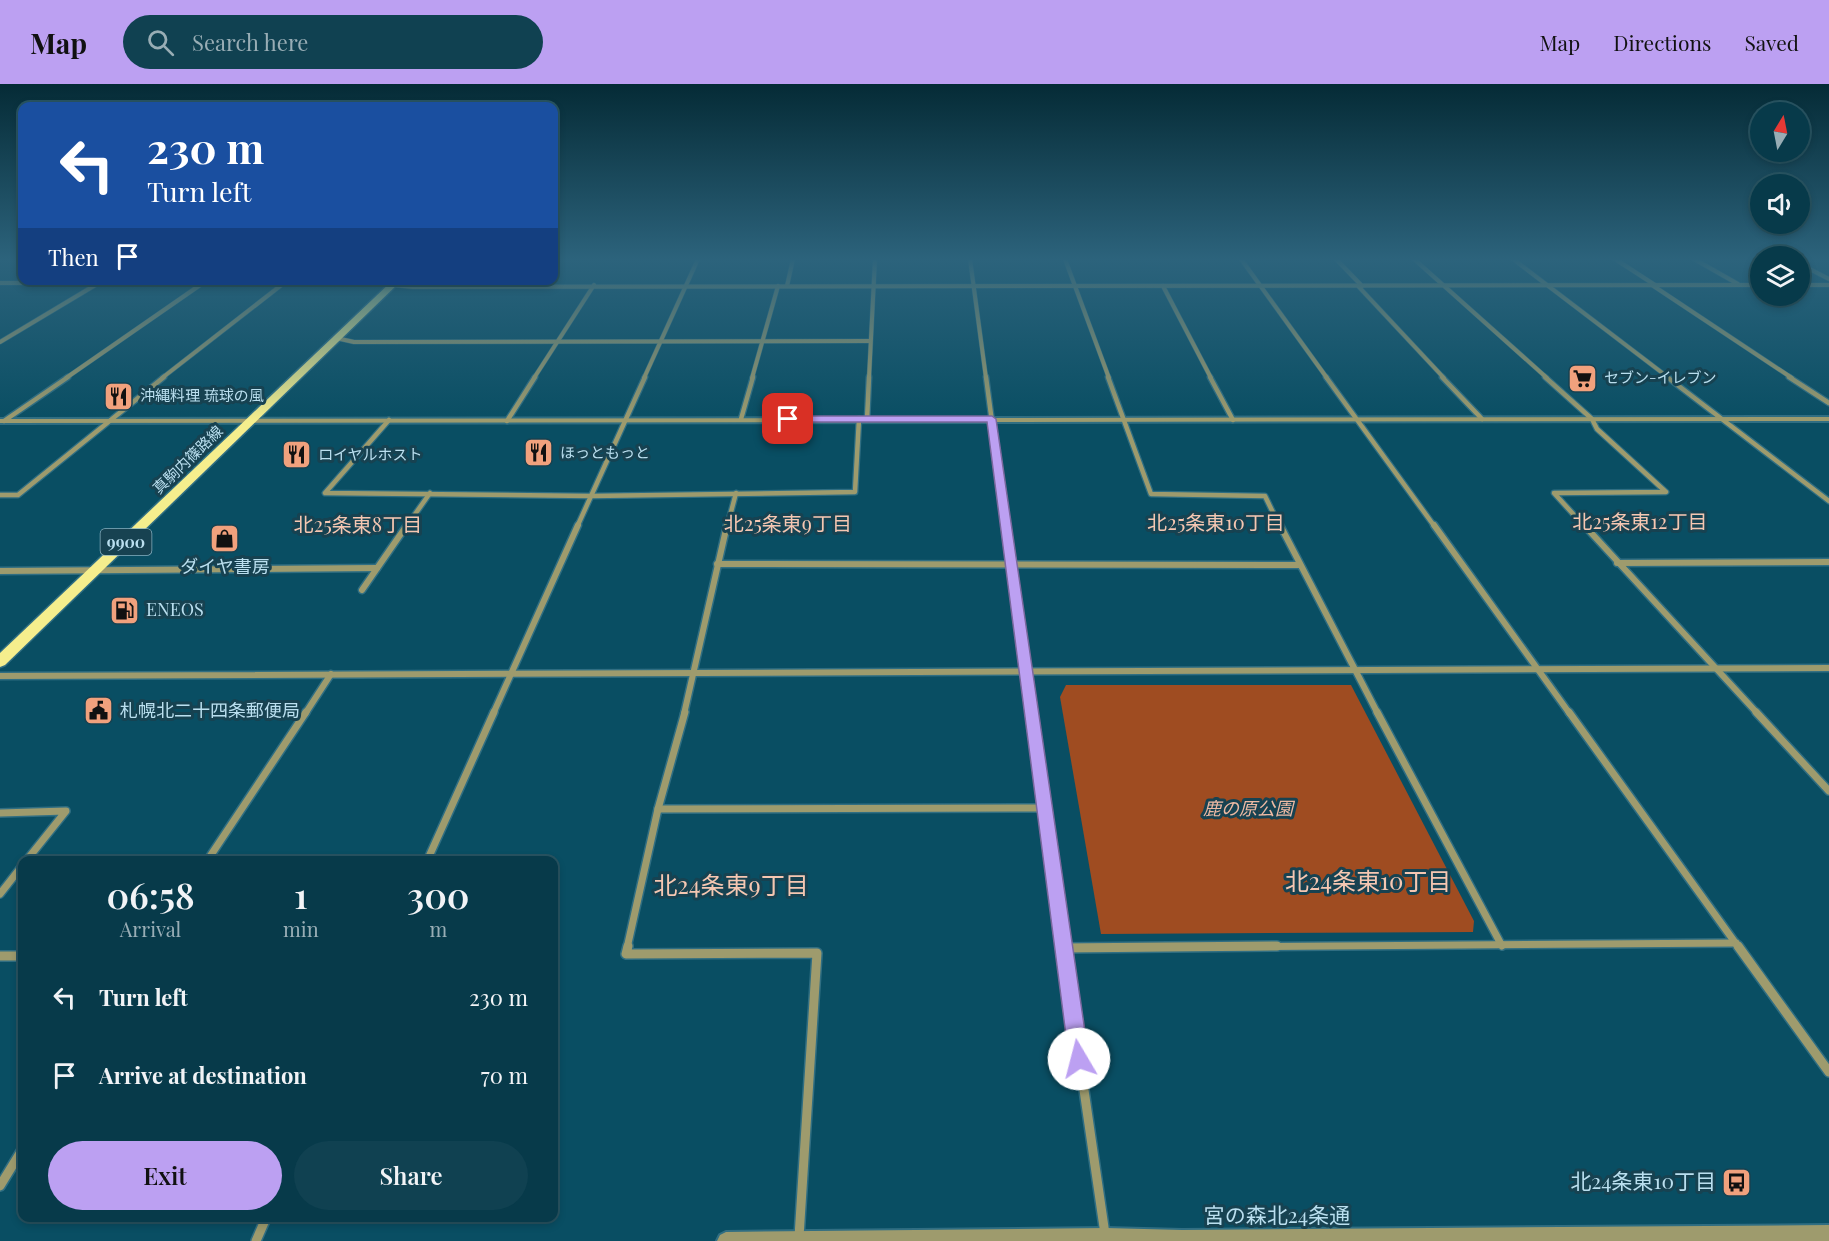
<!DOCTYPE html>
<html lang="en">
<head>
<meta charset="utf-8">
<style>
	:root { --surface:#073a4a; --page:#104151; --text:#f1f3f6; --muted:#98adb5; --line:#285462; --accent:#bca0f2 }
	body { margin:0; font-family:"Playfair Display","Noto Sans JP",serif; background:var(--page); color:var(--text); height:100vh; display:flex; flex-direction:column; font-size:22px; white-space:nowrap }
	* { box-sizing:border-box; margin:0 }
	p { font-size:20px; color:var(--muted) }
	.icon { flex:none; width:33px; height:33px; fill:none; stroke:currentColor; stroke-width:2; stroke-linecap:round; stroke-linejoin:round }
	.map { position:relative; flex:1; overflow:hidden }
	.panel { position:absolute; left:18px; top:772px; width:540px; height:366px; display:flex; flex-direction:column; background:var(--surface); border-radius:12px; box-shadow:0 3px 9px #0003,0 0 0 2px var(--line) }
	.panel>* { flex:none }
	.banner { position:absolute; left:18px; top:18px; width:540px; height:183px; border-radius:12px; box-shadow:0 3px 9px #0003,0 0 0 2px var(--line); background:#1a4fa0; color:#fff; overflow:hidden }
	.needle { width:39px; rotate:10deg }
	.controls { position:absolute; left:1750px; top:18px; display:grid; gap:12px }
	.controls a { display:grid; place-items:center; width:60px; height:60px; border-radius:50%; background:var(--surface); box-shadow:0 3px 9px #0003,0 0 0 2px var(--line); font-size:30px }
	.pin { position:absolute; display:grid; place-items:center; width:51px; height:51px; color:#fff; margin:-26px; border-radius:12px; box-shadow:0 3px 9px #0006 }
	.me { position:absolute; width:66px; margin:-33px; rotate:352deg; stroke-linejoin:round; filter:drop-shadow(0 0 4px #0008) }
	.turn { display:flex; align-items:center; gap:21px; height:126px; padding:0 30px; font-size:27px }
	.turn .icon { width:78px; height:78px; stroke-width:2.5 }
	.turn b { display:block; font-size:42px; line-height:51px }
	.then { display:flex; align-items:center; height:57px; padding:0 30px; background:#0003; gap:12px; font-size:22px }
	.eta { display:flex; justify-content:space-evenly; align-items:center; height:102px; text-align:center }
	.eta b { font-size:36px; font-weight:600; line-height:42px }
	.primary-button { display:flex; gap:12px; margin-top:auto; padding:12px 30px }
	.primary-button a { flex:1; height:69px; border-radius:36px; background:var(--accent); color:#111; font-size:24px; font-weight:600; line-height:69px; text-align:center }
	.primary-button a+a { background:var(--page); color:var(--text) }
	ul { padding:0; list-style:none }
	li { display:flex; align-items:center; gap:18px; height:78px; padding:0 30px }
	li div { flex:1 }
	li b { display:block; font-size:22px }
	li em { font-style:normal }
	header { display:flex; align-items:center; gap:36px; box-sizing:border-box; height:84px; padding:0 30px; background:var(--accent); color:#111 }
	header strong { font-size:28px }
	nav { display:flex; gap:33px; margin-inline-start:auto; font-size:21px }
	.search { width:420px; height:54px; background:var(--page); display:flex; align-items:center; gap:15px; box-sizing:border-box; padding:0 21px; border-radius:33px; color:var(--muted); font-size:22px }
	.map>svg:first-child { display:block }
	.green { fill:#9f4c21 }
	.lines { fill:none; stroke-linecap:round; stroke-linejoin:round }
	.minor-far4-casing { stroke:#306e82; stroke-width:5 }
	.minor-far3-casing { stroke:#306e82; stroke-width:7 }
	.minor-far2-casing { stroke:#306e82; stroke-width:9 }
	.minor-far1-casing { stroke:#306e82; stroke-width:10 }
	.minor-casing { stroke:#306e82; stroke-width:12 }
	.tertiary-casing { stroke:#306e82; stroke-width:4 }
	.primary-casing { stroke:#306e82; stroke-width:3 }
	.minor-far4 { stroke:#9e9b6d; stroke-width:4 }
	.minor-far3 { stroke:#9e9b6d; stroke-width:4.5 }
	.minor-far2 { stroke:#9e9b6d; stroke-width:6 }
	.minor-far1 { stroke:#9e9b6d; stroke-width:7 }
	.minor { stroke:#9e9b6d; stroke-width:9 }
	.tertiary { fill:#9e9b6d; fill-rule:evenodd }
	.primary { fill:#f5ee8d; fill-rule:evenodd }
	.route { fill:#bca0f2; stroke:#7a689d; stroke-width:1.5 }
	.labels { text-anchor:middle; stroke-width:6; stroke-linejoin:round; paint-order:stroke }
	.far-poi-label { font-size:15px; fill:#badfef; stroke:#174251; text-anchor:start }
	.far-street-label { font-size:15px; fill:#badfef; stroke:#174251 }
	.shield { fill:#174251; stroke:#89b0c0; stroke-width:1.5 }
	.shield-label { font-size:16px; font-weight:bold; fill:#badfef }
	.poi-label { font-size:18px; fill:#badfef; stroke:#174251; text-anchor:start }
	.park-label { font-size:18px; font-style:italic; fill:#eebaa3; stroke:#174251 }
	.neighbourhood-label { font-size:20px; fill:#f5c7b2; stroke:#174251 }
	.near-poi-label { font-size:21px; fill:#badfef; stroke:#174251; text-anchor:end }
	.near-street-label { font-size:21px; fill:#badfef; stroke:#174251 }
	.near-neighbourhood-label { font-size:24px; fill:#f5c7b2; stroke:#174251 }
</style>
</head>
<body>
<header>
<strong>Map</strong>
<div class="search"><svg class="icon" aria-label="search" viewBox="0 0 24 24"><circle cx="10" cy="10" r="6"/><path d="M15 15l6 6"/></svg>Search here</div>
<nav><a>Map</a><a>Directions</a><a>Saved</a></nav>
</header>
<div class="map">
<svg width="1829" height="1157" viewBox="0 0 1829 1157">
	<rect width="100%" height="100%" fill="#094e63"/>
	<!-- green -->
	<polygon class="green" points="1066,601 1351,601 1474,837 1473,848 1101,850 1060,613"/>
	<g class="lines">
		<defs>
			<g id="minor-far4">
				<polyline points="970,175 986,294"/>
				<polyline points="1065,175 1109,294"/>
				<polyline points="1241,175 1327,294"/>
				<polyline points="1336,175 1362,202"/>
				<polyline points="1414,175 1547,294"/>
				<polyline points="1513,175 1669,294"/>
				<polyline points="1615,175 1655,201"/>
				<polyline points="1694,175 1738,200"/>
				<polyline points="1800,180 1829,195"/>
				<polyline points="0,199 373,199 413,203 1761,201"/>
				<polyline points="1652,201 1792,294"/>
				<polyline points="1800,201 1829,201"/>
				<polyline points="787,202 793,175"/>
				<polyline points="1163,202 1211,294"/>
				<polyline points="1358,202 1444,294"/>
				<polyline points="336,254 354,258 869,257"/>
				<polyline points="0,258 97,200"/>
				<polyline points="66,294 203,199"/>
				<polyline points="162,294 284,199"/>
				<polyline points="534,294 594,201"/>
				<polyline points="644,294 698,175"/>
				<polyline points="752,294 778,202"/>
				<polyline points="869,294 875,175"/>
			</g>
			<g id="minor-far3">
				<polyline points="986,293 1006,443"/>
				<polyline points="1108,293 1151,410 1265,412 1280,443"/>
				<polyline points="1210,293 1233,336"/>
				<polyline points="1326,293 1435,443"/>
				<polyline points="1442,293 1482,335"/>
				<polyline points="1545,293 1592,335 1597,345 1666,408 1554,409 1585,443"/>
				<polyline points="1667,293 1829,417"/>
				<polyline points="1789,293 1829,319"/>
				<polyline points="741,335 753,293"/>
				<polyline points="389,336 325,409 591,412 855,408 859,335"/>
				<polyline points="867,336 869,293"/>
				<polyline points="4,337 68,293"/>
				<polyline points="507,337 535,293"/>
				<polyline points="0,411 18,411 164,293"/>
				<polyline points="406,443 430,409"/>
				<polyline points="577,443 645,293"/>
				<polyline points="727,443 736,409"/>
			</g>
			<g id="minor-far2">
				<polyline points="1006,441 1031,630"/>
				<polyline points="1280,441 1378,630"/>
				<polyline points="1434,441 1570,630"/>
				<polyline points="1584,441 1758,630"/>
				<polyline points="1617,479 1829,478"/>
				<polyline points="717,480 1299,481"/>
				<polyline points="0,487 377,484"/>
				<polyline points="362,506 407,441"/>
				<polyline points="0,592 1829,584"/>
				<polyline points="305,630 331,590"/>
				<polyline points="493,630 578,441"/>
				<polyline points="684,630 727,441"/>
			</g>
			<g id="minor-far1">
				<polyline points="1031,628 1063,864"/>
				<polyline points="1377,628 1502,862"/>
				<polyline points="1569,628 1739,864"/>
				<polyline points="1756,628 1829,707"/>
				<polyline points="658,725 1044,724"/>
				<polyline points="0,729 66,727 26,777"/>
				<polyline points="207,777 306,628"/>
				<polyline points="427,777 494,628"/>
				<polyline points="0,810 22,782"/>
				<polyline points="627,864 658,725 685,628"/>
				<polyline points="1075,864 1736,859"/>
			</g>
			<g id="minor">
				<polyline points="628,862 626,870 817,869 799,1153"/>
				<polyline points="1063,862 1106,1157"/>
				<polyline points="1738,862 1829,988"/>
				<polyline points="1063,864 1277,862"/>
				<polyline points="0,872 22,872"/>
				<polyline points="0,1102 22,1066"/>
				<polyline points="256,1157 266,1134"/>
			</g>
			<g id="tertiary">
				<polygon points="1829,333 1829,337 0,339 0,335"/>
				<polygon points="1829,1141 1829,1157 717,1157 720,1151 726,1148 1106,1144 1182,1146"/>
			</g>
			<polygon id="primary" points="393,196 402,196 5,581 0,583 0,569"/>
		</defs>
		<!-- minor-far4 casing -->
		<use href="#minor-far4" class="minor-far4-casing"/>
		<!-- minor-far3 casing -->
		<use href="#minor-far3" class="minor-far3-casing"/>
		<!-- minor-far2 casing -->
		<use href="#minor-far2" class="minor-far2-casing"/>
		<!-- minor-far1 casing -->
		<use href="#minor-far1" class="minor-far1-casing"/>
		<!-- minor casing -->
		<use href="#minor" class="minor-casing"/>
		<!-- tertiary casing -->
		<use href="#tertiary" class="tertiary-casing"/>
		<!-- primary casing -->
		<use href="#primary" class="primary-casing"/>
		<!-- minor-far4 -->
		<use href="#minor-far4" class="minor-far4"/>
		<!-- minor-far3 -->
		<use href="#minor-far3" class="minor-far3"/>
		<!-- minor-far2 -->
		<use href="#minor-far2" class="minor-far2"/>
		<!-- minor-far1 -->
		<use href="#minor-far1" class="minor-far1"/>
		<!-- minor -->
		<use href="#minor" class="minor"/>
		<!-- tertiary -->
		<use href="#tertiary" class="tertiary"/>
		<!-- primary -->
		<use href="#primary" class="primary"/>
	</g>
	<!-- sky -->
	<linearGradient id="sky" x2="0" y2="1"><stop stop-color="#052b36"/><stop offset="0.52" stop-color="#2c637c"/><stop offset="1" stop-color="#2c637c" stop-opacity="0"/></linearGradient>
	<rect width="1829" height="337" fill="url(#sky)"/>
	<!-- route -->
	<polygon class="route" points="992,332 996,335 1089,975 1086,982 1079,984 1072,982 1069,975 987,338 788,338 783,335 788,332"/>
	<!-- icons -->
	<defs>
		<symbol id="supermarket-square" viewBox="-11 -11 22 22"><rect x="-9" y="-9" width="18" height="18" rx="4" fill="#f1a17d" stroke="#174251"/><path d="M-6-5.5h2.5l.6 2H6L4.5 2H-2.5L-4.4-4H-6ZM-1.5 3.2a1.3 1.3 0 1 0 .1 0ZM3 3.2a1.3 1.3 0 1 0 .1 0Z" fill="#111"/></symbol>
		<symbol id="restaurant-square" viewBox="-11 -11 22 22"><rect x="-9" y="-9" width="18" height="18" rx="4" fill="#f1a17d" stroke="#174251"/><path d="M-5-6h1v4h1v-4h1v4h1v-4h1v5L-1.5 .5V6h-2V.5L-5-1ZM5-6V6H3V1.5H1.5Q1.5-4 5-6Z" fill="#111"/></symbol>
		<symbol id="shop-square" viewBox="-11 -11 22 22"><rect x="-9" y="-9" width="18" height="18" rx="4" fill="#f1a17d" stroke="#174251"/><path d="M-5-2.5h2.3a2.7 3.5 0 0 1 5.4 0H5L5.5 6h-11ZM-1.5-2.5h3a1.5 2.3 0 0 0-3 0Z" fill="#111"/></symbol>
		<symbol id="fuel-square" viewBox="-11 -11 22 22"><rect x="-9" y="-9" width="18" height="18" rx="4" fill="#f1a17d" stroke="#174251"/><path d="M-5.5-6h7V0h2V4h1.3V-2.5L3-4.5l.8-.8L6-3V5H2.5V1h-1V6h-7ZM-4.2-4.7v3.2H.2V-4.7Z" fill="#111"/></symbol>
		<symbol id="civic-square" viewBox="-11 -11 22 22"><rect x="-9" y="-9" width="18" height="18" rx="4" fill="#f1a17d" stroke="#174251"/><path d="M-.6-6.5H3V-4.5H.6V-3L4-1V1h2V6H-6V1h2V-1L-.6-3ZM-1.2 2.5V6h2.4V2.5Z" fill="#111"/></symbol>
		<symbol id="bus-square" viewBox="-11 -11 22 22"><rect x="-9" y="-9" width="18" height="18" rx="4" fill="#f1a17d" stroke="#174251"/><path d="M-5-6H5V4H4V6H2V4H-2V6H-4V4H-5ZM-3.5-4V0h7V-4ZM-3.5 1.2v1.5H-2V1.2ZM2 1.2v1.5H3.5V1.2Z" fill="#111"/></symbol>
	</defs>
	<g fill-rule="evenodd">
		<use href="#supermarket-square" x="1566" y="278" width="33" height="33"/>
		<use href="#restaurant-square" x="102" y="296" width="33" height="33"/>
		<use href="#restaurant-square" x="522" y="352" width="33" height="33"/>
		<use href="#restaurant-square" x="280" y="354" width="33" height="33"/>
		<use href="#shop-square" x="208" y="438" width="33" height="33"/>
		<use href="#fuel-square" x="108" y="510" width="33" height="33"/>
		<use href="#civic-square" x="82" y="610" width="33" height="33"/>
		<use href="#bus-square" x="1720" y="1082" width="33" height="33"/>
	</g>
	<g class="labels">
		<!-- far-poi labels -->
		<g class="far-poi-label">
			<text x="1604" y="299">セブン-イレブン</text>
			<text x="140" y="317">沖縄料理 琉球の風</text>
			<text x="560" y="374">ほっともっと</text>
			<text x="318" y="376">ロイヤルホスト</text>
		</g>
		<!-- far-street labels -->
		<g class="far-street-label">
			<text transform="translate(188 376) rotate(-44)" y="5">真駒内篠路線</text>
		</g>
		<!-- shield labels -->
		<rect class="shield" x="100.5" y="445" width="51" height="26" rx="4.5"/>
		<g class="shield-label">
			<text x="126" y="464">9900</text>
		</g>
		<!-- poi labels -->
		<g class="poi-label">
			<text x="225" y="489" text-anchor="middle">ダイヤ書房</text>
			<text x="146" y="532">ENEOS</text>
			<text x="120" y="633">札幌北二十四条郵便局</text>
		</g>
		<!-- park labels -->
		<g class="park-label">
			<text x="1248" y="731">鹿の原公園</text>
		</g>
		<!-- neighbourhood labels -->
		<g class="neighbourhood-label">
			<text x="1640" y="445">北25条東12丁目</text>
			<text x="1216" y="446">北25条東10丁目</text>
			<text x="788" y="447">北25条東9丁目</text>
			<text x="358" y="448">北25条東8丁目</text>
		</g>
		<!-- near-poi labels -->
		<g class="near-poi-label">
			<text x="1716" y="1105">北24条東10丁目</text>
		</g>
		<!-- near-street labels -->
		<g class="near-street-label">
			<text x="1277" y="1139">宮の森北24条通</text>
		</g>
		<!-- near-neighbourhood labels -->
		<g class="near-neighbourhood-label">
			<text x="1368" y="806">北24条東10丁目</text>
			<text x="731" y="810">北24条東9丁目</text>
		</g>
	</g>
</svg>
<div class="controls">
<a><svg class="needle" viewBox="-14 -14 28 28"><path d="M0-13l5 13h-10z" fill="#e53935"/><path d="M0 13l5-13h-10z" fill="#98adb5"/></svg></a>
<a><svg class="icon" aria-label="sound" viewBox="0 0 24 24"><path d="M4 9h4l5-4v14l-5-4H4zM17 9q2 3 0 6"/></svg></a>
<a><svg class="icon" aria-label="layers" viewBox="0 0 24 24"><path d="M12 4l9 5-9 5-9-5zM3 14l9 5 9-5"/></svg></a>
</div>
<div class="pin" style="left:788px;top:335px;background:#d93025"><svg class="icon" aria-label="arrive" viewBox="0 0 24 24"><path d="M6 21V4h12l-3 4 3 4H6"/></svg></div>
<svg class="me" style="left:1079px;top:975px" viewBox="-20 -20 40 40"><circle r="19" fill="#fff"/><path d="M0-13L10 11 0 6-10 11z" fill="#bca0f2"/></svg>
<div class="banner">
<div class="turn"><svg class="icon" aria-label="left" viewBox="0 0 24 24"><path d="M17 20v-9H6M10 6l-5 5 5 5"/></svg><div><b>230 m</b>Turn left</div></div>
<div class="then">Then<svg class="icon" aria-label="arrive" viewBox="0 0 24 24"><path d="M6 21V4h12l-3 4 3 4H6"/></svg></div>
</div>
<section class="panel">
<div class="eta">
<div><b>06:58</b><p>Arrival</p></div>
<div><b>1</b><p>min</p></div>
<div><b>300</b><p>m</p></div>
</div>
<ul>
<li><svg class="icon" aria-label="left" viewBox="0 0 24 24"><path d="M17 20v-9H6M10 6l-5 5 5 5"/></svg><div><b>Turn left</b></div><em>230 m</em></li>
<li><svg class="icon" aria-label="arrive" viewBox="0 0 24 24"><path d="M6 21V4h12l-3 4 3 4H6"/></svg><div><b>Arrive at destination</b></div><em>70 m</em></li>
</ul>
<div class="primary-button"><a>Exit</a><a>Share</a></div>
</section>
</div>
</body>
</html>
